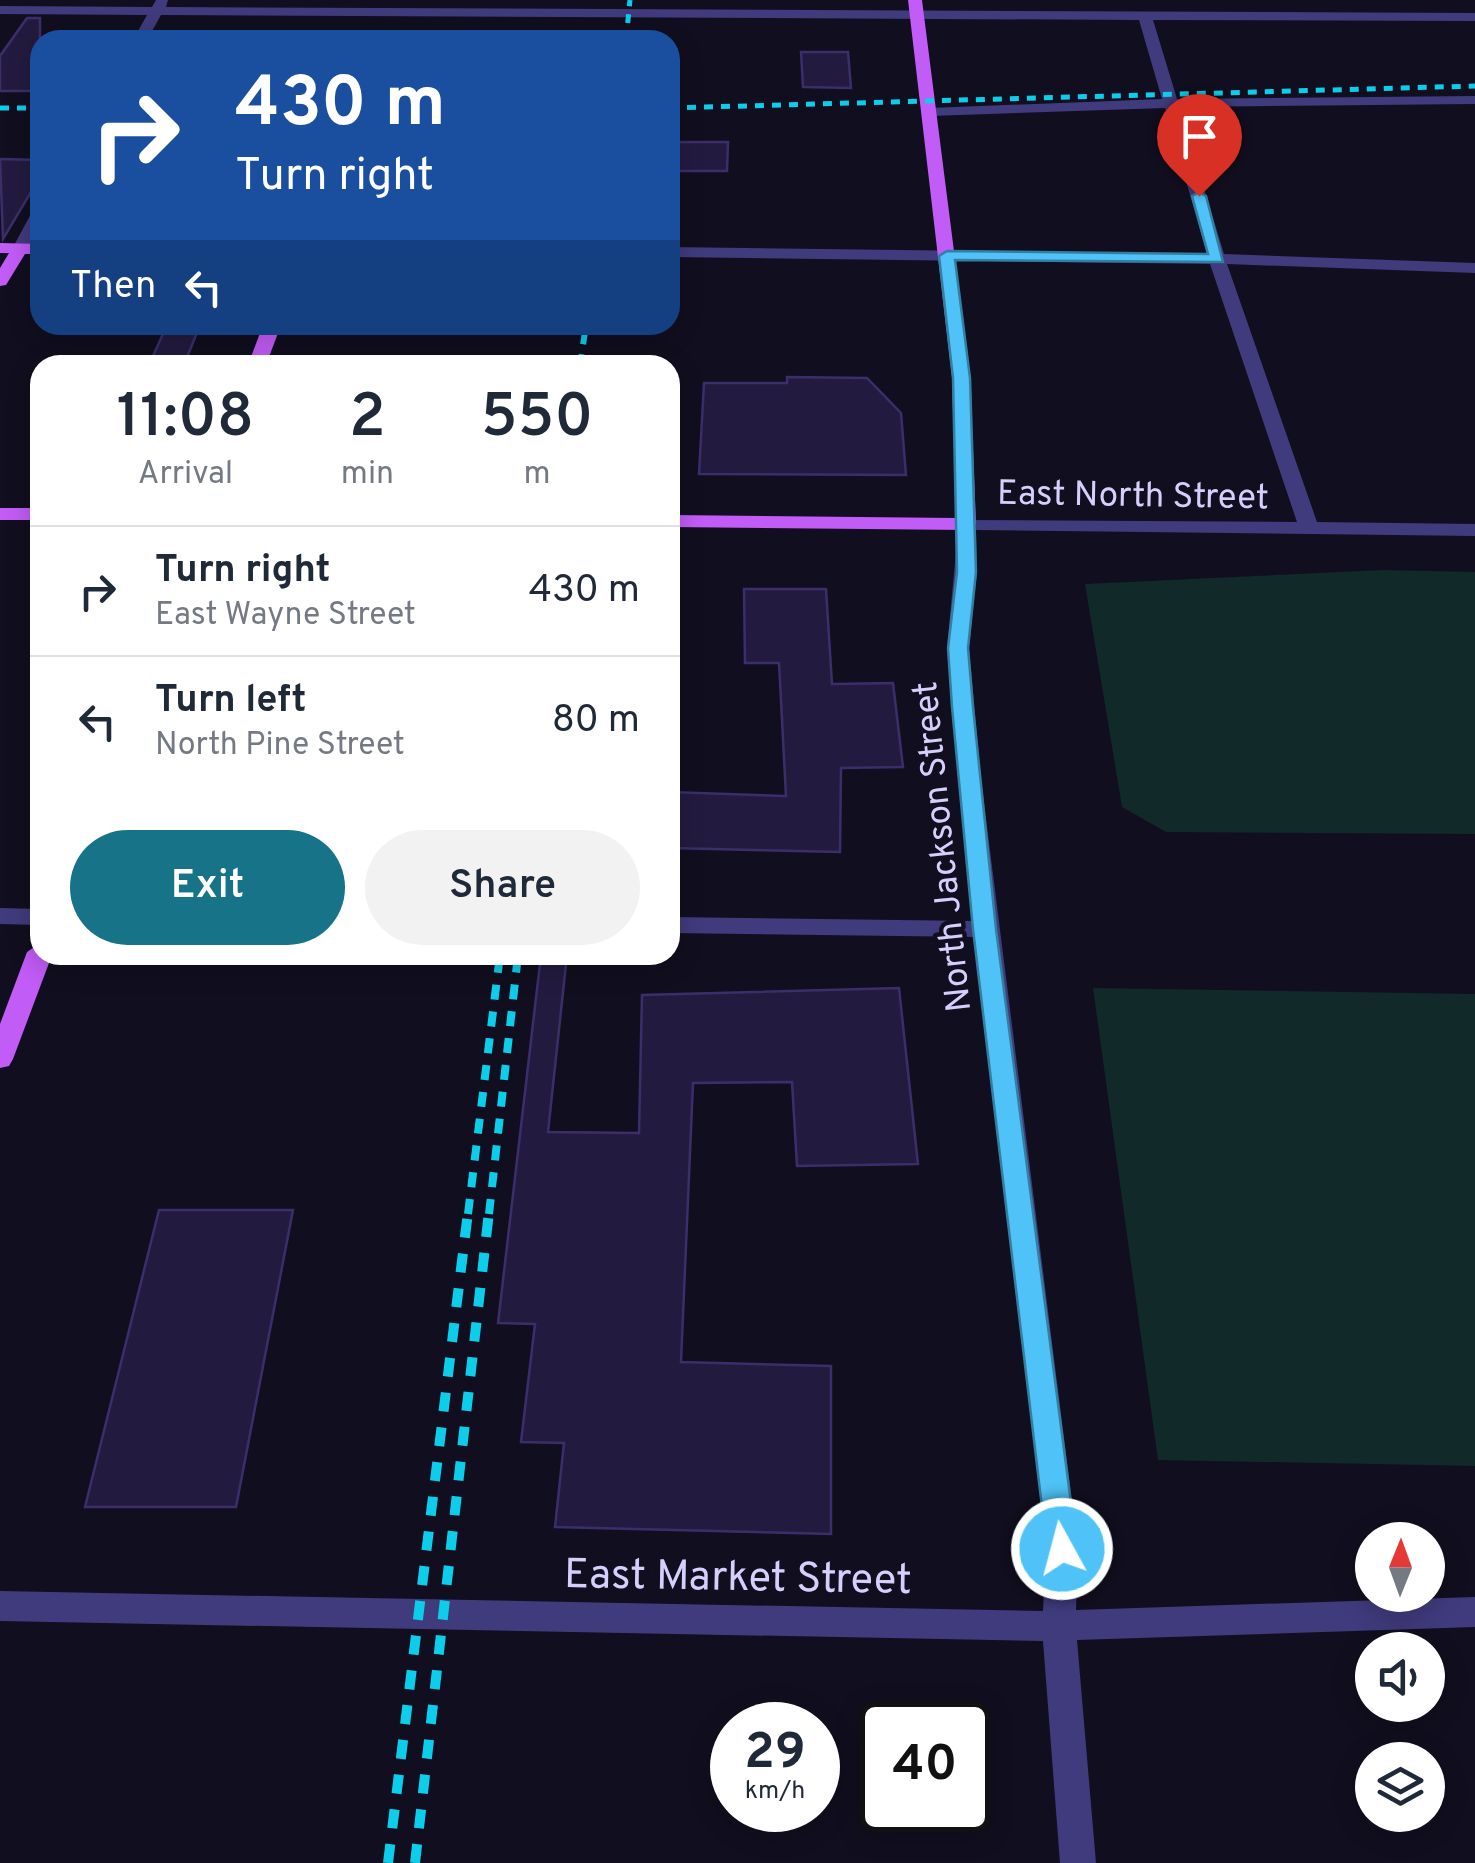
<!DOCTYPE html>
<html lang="en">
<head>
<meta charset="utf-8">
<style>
	:root { --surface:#fff; --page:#f2f2f3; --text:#1f2937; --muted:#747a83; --line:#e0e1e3; --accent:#177388 }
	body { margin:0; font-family:Overpass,sans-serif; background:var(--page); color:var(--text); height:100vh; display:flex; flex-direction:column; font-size:38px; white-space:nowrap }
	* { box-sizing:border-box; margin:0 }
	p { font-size:32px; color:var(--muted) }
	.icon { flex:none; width:55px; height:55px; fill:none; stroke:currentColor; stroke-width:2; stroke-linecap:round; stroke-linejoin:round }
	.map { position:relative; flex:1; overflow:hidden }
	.panel { position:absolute; left:30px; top:355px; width:650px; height:610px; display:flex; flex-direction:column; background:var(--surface); border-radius:30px; box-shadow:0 5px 25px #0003 }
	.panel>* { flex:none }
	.banner { position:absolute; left:30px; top:30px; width:650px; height:305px; border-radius:30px; box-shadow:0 5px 25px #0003; background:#1a4fa0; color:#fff; overflow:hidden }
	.needle { width:65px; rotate:1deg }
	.buttons { position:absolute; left:1355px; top:1522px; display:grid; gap:20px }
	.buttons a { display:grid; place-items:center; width:90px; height:90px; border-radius:50%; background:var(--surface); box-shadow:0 5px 25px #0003; font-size:50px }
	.speed { position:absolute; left:710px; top:1702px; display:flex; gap:20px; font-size:50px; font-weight:700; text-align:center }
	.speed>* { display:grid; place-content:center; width:130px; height:130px; border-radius:50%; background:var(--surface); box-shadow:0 5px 25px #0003; line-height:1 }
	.speed small { font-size:25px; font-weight:400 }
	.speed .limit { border:5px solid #111; border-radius:15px; background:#fff; color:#111 }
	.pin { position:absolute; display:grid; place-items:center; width:85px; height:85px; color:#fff; margin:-102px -42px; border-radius:50% 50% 50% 0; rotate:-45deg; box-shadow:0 0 10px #0007 }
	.pin .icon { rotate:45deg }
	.me { position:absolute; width:110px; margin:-55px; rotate:353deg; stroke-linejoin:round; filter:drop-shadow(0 0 8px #0008) }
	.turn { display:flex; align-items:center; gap:35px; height:210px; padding:0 40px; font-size:45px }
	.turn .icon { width:130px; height:130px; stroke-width:2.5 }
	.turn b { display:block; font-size:70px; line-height:85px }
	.then { display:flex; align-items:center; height:95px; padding:0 40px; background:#0003; gap:20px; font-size:38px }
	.eta { display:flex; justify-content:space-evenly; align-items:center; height:170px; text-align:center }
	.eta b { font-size:60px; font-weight:600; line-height:70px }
	.action { display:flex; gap:20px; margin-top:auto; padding:20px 40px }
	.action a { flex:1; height:115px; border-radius:60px; background:var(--accent); color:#fff; font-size:40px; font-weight:600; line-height:115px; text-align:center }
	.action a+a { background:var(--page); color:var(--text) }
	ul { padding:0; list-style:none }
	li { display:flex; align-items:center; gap:30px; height:130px; padding:0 40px; border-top:2px solid var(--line) }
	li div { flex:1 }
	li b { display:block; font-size:38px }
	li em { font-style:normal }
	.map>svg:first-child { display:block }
	.green { fill:#112928 }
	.building { fill:#231b3f; stroke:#3c2e6a; stroke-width:2.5 }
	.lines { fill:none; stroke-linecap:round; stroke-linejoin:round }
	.minor { fill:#403b7c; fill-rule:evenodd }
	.major { fill:#c15cf6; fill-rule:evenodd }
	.rail-far3 { stroke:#0dceea; stroke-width:5; stroke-dasharray:9 8; stroke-linecap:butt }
	.rail-far2 { stroke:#0dceea; stroke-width:6; stroke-dasharray:11 10; stroke-linecap:butt }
	.rail-far1 { stroke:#0dceea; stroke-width:8; stroke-dasharray:15 12; stroke-linecap:butt }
	.rail { stroke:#0dceea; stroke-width:10; stroke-dasharray:19 16; stroke-linecap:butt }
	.route { fill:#4fc3f7; stroke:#337fa1; stroke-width:2.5 }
	.labels { text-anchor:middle; stroke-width:9; stroke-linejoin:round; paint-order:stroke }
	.street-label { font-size:35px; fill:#d5cffc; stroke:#110e1f }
	.near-street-label { font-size:42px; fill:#d5cffc; stroke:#110e1f }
</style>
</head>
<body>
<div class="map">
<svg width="1475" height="1863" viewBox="0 0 1475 1863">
	<rect width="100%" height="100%" fill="#110e1f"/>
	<!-- green -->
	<g class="green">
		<polygon points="1384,570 1475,572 1475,834 1166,832 1122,807 1085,584"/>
		<polygon points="1093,988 1475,994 1475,1466 1158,1460"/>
	</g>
	<!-- building -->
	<g class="building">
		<polygon points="27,18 40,18 40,91 0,91 0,56"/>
		<polygon points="801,52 848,52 851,88 803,87"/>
		<polygon points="670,142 728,142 727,171 670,171"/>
		<polygon points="0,159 40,160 40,177 3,239"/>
		<polygon points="167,325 200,325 184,365 149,365"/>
		<polygon points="787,377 867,378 901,413 906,475 699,474 704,383 787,383"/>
		<polygon points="744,589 826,589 832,684 893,683 903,767 841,768 840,852 670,848 670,792 786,796 779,663 745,663"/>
		<polygon points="541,955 567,955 548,1132 639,1133 642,995 899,988 918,1164 797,1166 792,1082 693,1083 681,1362 831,1366 831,1534 555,1527 564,1443 521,1442 535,1324 498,1323"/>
		<polygon points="159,1210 293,1210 236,1507 85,1507"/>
	</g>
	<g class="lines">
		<!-- minor -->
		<g class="minor">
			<polygon points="156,0 168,0 166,7 1475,13 1475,21 1153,20 1177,99 1475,96 1475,104 1179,107 1224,254 1475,263 1475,273 1227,264 1317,522 1475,524 1475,536 976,530 977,572 969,648 981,779 1078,1549 1076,1610 1475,1597 1475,1627 1077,1640 1096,1863 1060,1863 1043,1641 0,1621 0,1591 1043,1611 1046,1549 976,937 670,933 670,917 974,921 947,648 959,520 1297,522 1210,264 670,257 670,247 1207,254 1165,108 930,116 923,112 930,108 1162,99 1139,20 161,15 147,40 133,40 147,15 0,14 0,6 152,7"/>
			<polygon points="40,207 40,227 28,249 14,253 12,249 32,212"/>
			<polygon points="0,908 40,909 40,925 0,924"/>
		</g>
		<!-- major -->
		<g class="major">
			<polygon points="908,0 922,0 970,377 976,524 966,530 670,527 670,515 956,518 952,377"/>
			<polygon points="0,243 40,244 40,254 25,254 6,285 0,286 0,268 9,253 0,253"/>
			<polygon points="263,325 281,325 266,365 248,365"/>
			<rect x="0" y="508" width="40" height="12"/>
			<polygon points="40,943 40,955 52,955 13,1059 9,1066 0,1068 0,1024 27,952"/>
		</g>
		<!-- rail-far3 -->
		<g class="rail-far3">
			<polyline points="626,40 630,0"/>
			<polyline points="0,108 40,108"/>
			<polyline points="670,108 1475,86"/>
		</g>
		<!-- rail-far2 -->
		<polyline class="rail-far2" points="580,365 586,325"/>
		<!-- rail-far1 -->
		<g class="rail-far1">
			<polyline points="468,1214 500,955"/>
			<polyline points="489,1214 518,955"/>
		</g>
		<!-- rail -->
		<g class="rail">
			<polyline points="388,1863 468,1212"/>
			<polyline points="415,1863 489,1212"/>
		</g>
	</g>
	<!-- route -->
	<polygon class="route" points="1199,192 1206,196 1223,262 955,260 970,378 976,572 968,648 973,707 996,929 1077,1549 1072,1558 1062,1562 1052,1558 1047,1549 973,929 952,707 948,648 957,572 953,378 939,256 947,251 1208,254 1192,196"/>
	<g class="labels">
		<!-- street labels -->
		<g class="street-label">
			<text transform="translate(1133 494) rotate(1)" y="12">East North Street</text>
			<text transform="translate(941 847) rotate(-96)" y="12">North Jackson Street</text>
		</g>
		<!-- near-street labels -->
		<g class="near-street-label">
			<text transform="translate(738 1575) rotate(1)" y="15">East Market Street</text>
		</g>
	</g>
</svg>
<div class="buttons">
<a><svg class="needle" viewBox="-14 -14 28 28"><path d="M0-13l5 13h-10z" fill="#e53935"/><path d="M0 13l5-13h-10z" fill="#747a83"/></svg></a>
<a><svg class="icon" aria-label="sound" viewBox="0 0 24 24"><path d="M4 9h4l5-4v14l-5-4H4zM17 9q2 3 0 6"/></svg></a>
<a><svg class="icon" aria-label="layers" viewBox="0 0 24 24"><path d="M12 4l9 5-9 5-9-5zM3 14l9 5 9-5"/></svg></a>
</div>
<div class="speed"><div>29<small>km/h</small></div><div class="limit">40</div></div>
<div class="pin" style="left:1199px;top:196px;background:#d93025"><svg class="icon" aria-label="arrive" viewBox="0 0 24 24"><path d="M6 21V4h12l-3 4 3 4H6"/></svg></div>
<svg class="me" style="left:1062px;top:1549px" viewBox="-20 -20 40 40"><circle r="17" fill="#4fc3f7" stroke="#fff" stroke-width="3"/><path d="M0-11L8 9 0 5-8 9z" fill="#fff"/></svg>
<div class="banner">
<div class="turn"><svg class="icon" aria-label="right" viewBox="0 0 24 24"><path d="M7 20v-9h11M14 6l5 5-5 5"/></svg><div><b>430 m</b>Turn right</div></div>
<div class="then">Then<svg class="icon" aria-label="left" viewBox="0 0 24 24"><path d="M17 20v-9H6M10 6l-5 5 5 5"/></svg></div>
</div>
<section class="panel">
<div class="eta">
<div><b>11:08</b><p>Arrival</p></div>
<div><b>2</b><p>min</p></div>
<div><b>550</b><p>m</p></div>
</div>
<ul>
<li><svg class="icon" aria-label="right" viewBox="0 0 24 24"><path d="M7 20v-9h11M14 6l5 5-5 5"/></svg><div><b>Turn right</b><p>East Wayne Street</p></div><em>430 m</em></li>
<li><svg class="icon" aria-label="left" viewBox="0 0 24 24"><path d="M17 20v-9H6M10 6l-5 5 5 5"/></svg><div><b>Turn left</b><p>North Pine Street</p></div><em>80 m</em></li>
</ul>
<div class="action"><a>Exit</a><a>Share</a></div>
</section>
</div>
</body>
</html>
